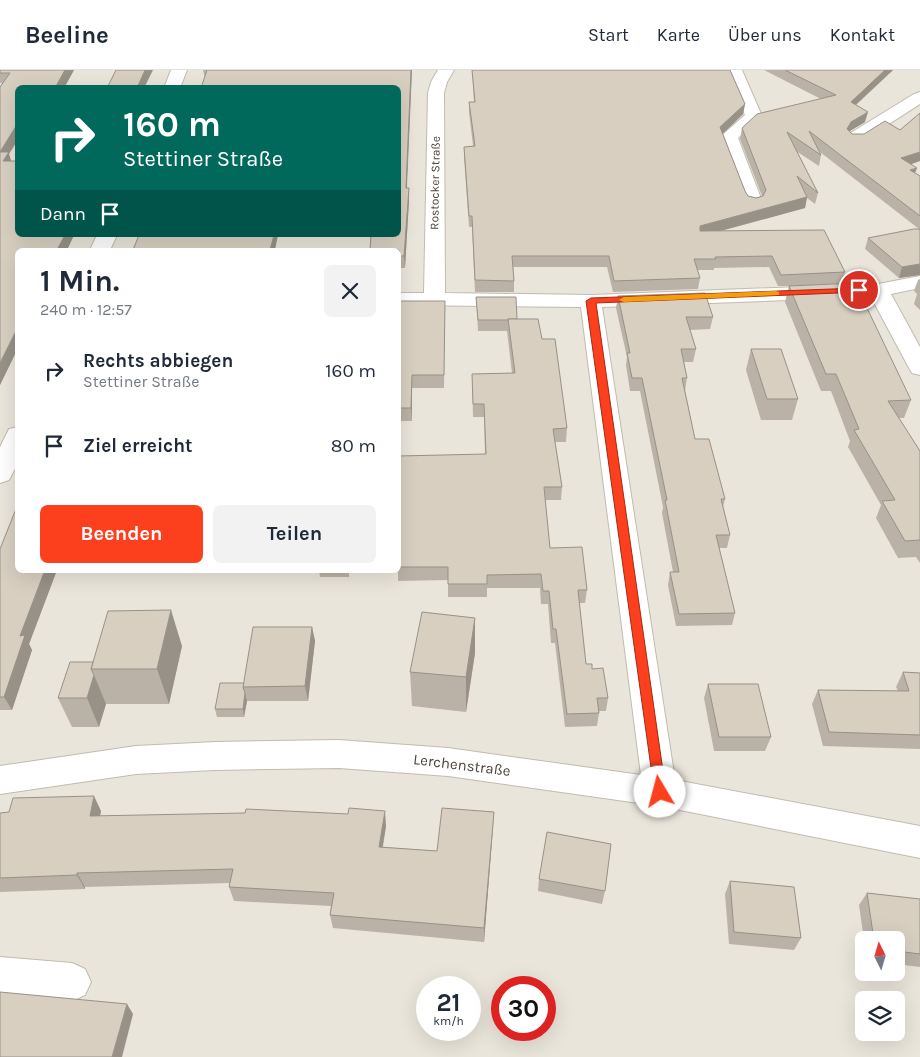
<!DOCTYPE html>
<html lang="de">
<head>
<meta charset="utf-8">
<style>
	:root { --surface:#fff; --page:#f2f2f3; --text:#1f2937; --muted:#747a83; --line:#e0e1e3; --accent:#fc3f1d }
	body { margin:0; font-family:Karla,sans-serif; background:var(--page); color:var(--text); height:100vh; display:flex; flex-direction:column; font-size:19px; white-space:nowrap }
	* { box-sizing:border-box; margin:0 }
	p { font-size:16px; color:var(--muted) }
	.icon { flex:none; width:28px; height:28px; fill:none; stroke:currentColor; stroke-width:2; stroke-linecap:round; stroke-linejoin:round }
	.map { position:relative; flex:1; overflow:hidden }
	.panel { position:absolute; left:15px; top:178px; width:386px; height:325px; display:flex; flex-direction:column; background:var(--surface); border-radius:8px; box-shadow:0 5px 20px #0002 }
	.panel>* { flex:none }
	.guide { position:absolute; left:15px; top:15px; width:386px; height:152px; border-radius:8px; box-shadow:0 5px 20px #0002; background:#00695c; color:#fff; overflow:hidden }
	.needle { width:32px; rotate:355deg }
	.tools { position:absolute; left:855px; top:861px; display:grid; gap:10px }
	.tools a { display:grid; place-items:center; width:50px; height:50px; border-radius:8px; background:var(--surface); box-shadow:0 5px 20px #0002; font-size:25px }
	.speed { position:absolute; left:416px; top:906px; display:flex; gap:10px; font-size:25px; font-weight:700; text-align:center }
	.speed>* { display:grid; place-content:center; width:65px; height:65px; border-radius:50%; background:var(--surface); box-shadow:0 5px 20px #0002; line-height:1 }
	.speed small { font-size:12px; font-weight:400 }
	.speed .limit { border:8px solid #d22; background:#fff; color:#111 }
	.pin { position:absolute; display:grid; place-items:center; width:42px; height:42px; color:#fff; margin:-21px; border:2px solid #fff; border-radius:50%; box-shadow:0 1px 5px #0007 }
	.me { position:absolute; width:55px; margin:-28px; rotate:352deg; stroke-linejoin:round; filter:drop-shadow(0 0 4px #0008) }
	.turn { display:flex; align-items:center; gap:18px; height:105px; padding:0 25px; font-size:22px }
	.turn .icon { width:65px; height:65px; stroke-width:2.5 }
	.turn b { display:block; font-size:35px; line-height:42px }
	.then { display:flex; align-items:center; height:48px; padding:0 25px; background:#0003; gap:10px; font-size:19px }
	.round { display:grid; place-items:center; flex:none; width:52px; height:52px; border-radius:8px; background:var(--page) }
	.head { display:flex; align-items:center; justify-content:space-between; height:85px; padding:0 25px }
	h1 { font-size:30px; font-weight:700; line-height:38px }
	.primary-button { display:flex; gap:10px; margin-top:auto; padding:10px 25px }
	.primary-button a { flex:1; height:58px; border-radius:8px; background:var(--accent); color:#fff; font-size:20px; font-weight:700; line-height:58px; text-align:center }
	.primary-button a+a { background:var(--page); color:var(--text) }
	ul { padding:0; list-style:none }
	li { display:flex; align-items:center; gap:15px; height:75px; padding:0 25px }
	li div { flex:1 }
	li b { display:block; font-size:19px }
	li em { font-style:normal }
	header { display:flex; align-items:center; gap:30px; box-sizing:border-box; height:70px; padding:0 25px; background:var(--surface); border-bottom:1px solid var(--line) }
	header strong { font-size:24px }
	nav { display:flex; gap:28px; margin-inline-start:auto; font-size:18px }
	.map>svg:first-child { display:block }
	.residential { fill:#eae5da; fill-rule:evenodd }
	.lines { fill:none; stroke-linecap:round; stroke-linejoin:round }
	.street-casing { stroke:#c2bbae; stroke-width:2 }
	.street { fill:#fff; fill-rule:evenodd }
	.wall { fill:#bab2a6 }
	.shaded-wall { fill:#979187 }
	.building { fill:#d8cfc1; stroke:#979187 }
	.route { fill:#fc3f1d; stroke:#a42913 }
	.slow { fill:#f59e0b }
	.labels { text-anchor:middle; stroke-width:4; stroke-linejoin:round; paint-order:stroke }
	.far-street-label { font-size:12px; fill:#4b4439; stroke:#fff }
	.street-label { font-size:15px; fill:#4b4439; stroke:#fff }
</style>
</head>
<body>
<header>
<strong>Beeline</strong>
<nav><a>Start</a><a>Karte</a><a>Über uns</a><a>Kontakt</a></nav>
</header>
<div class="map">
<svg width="920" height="987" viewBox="0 0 920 987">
	<rect width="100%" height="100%" fill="#f6f3ec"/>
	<!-- residential -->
	<path class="residential" d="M 0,0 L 920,0 L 920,987 L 0,987 ZM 18,18 L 399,18 L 399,165 L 18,165 ZM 18,180 L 399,180 L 399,500 L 18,500 ZM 864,870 L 896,870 L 896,902 L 864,902 ZM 428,918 L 470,918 L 470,960 L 428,960 ZM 502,918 L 545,918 L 545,960 L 502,960 ZM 864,930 L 896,930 L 896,962 L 864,962 Z"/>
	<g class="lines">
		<defs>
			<g id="street">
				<polygon points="171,0 187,0 180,18 164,18"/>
				<polygon points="438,0 454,0 447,12 444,23 445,223 591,225 878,214 920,206 920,218 891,224 920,277 920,305 912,303 909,298 871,227 602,237 675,710 920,756 920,788 660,736 448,706 339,698 215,700 136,704 0,724 0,696 136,676 215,672 339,670 448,678 641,705 581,237 399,235 399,223 424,223 428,23 431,12"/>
				<polygon points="726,0 742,0 762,46 738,68 762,131 760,135 753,137 746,135 744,131 720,67 745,45"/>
				<polygon points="920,22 920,34 861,72 855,73 849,72 846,68 849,64 914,24"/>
				<polygon points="97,165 117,165 110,180 90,180"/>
				<polygon points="18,357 18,393 9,410 0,413 0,377 9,359"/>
				<polygon points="0,887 72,893 85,899 91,912 85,925 72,931 0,925"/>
			</g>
		</defs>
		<!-- street casing -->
		<use href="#street" class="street-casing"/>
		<!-- street -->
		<use href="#street" class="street"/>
	</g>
	<!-- wall -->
	<g class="wall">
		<polygon points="0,0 74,0 64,18 18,18 9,84 11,91 18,165 74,165 67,180 18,180 18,278 0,315 0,17 2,13 0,13"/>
		<polygon points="203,0 412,0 407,118 409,130 405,198 399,198 399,18 205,8"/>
		<polygon points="472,0 730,0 745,34 743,44 723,64 745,121 748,126 756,128 762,126 740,69 742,58 821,29 764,0 893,0 856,35 865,52 850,61 852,64 911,94 915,103 920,106 920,205 899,208 865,179 868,168 919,159 820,82 821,85 819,96 796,81 818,123 815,134 807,128 805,138 721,161 845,202 842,214 911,330 904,348 898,348 920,381 920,493 916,487 898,488 876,448 881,435 848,377 850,371 831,321 821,321 785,232 789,216 778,216 769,197 714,198 714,200 697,200 700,208 698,219 613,222 607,197 513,197 514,211 514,222 475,222 472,157 469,157 464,87 464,77 473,76 469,42 469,32 474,32"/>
		<polygon points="920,209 920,240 914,234 917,224 914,221 918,210"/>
		<polygon points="618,226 713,247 710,259 690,260 696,279 693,292 684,292 687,308 685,321 695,369 725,429 723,437 730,465 727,478 719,478 735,543 732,555 676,556 668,515 670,502 673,502 662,443 663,437 640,321 630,321 626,295 627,287 616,238"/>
		<polygon points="476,227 517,249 542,269 567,358 566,372 555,372 562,417 561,430 545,430 550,478 587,520 585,533 579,533 586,594 592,599 608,628 606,641 599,641 599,643 597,656 565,657 555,573 551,573 548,534 541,534 540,518 487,518 487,527 448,527 448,510 398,511 398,500 399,500 400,443 399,443 399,386 485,385 484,347 473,347 472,304 512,303 507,261 478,261"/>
		<polygon points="399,231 445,231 444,318 412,318 412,351 399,351"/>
		<polygon points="751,279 798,329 792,350 761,350 746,300"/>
		<polygon points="0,479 18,500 57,500 29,574 32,580 12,640 0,640"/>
		<polygon points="319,500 349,500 349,507 320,507"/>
		<polygon points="475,548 475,583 466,642 412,636 410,602"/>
		<polygon points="312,557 315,571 308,631 247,631 244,647 217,647 215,639 244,613"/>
		<polygon points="182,576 169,634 106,634 99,657 72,657 58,628 93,592"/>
		<polygon points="903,602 920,603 920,679 823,676 812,634 818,620 898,621 896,617"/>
		<polygon points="708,614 771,667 765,681 714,681 704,628"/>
		<polygon points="101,741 100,746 386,756 383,777 437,781 493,757 484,872 333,858 330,845 331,836 234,831 229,817 230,813 85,817 85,819 0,822 0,743"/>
		<polygon points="539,809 605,821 602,834 538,821"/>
		<polygon points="730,811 801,868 794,880 729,874 725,824"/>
		<polygon points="867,823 920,829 920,897 896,894 896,870 864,870 859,835"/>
	</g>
	<!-- shaded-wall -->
	<g class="shaded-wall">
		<polygon points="65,0 74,0 64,18 55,18"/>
		<polygon points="145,0 153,0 144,18 137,18"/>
		<polygon points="411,0 412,0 406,130 406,118"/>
		<polygon points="885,0 893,0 848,42 851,32"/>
		<polygon points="745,34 743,44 718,68 720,57"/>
		<polygon points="868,42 865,52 848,62 847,59 851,52"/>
		<polygon points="18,53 18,70 9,84 12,94 7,102 0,82"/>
		<polygon points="920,82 920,91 898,99 901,88"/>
		<polygon points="917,98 913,108 910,100"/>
		<polygon points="409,118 409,130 405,198 404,186"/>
		<polygon points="807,127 805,138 698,167 700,156"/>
		<polygon points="65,165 74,165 67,180 57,180"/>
		<polygon points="274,165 278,165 275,180 270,180"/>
		<polygon points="920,194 920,205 899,208 902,197"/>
		<polygon points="18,257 18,278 0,315 0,293"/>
		<polygon points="412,305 412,351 411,338"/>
		<polygon points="45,500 57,500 29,574 32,580 12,640 4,627 20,566"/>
		<polygon points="171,540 182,576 169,634 157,599"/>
		<polygon points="475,548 475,583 466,642 466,607"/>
		<polygon points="312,557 315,571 308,631 305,616"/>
		<polygon points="94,605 106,634 99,657 87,628"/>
		<polygon points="245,623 247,631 244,647 243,639"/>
		<polygon points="94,726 101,741 97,761 90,746"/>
		<polygon points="385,741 386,756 380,791 379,777"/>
		<polygon points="494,742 493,757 484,872 484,858"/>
		<polygon points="77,803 85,817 85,819 77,805"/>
		<polygon points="127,934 133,944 122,987 112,987"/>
	</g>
	<!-- building -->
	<g class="building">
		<polygon points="0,0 65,0 55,18 18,18 18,53 0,82 0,17 10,3 0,3"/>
		<polygon points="116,0 145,0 137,18 107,18"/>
		<polygon points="207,0 411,0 406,118 409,118 404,186 399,186 399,180 370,180 371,165 399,165 399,18 201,18"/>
		<polygon points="472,0 730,0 745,34 720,57 745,121 748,126 756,128 763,126 766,120 742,58 757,44 836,25 785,0 885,0 851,32 868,42 851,52 847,59 852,64 864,64 885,51 900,60 920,43 920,82 901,88 917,98 910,100 920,106 920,146 809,61 821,85 787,62 818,123 797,106 807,127 700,156 700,161 824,160 845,202 781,205 772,186 715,187 716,189 694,189 700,208 614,211 609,186 512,186 514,211 475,210 472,146 469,146 464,77 475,76 469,32 475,32"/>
		<polygon points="0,82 9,82 3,91 18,91 18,165 65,165 57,180 18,180 18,257 0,293"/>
		<polygon points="914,159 920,159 920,194 902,197 868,168"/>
		<polygon points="139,165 274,165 270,180 133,180"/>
		<polygon points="855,213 911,330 888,331 920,381 920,470 905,471 882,431 895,430 854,360 859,359 836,304 826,304 789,216"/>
		<polygon points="705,223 713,247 686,247 696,279 681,279 687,308 682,308 695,369 709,369 725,429 721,429 730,465 716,465 735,543 679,544 670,502 679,502 665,430 667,430 642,308 632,308 627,283 630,283 618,226"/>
		<polygon points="476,227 516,227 517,249 508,249 508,250 478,250"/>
		<polygon points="399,231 445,231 444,305 412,305 411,338 399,338"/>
		<polygon points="508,249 538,249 542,269 555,269 567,358 553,359 562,417 544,417 550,478 582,477 587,520 578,520 586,594 592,594 592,599 603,598 608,628 597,628 599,643 567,644 556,559 553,559 549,521 543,521 541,504 487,505 487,514 448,514 448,497 399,497 399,465 400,430 399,430 399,386 486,384 484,334 473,334 472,304 515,303"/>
		<polygon points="751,279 781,279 798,329 767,329"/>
		<polygon points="18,434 18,500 45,500 20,566 25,565 4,627 0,627 0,479"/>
		<polygon points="171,540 157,599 91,599 108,541"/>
		<polygon points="422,542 475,548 466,607 410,602"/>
		<polygon points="253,557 312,557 305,616 243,617"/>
		<polygon points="70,592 93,592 91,599 94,605 87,628 58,628"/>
		<polygon points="903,602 920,603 920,665 829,662 818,620 909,621"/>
		<polygon points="220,613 244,613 243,617 245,623 243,639 215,639"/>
		<polygon points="708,614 758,614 771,667 719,667"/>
		<polygon points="94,726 90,746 245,743 246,739 348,744 349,738 385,741 379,777 437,781 442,738 494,742 484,858 330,845 334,823 229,817 233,799 77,803 77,805 0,808 0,743 9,742 13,728"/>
		<polygon points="547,762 611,774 605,821 539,809"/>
		<polygon points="730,811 794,817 801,868 734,862"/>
		<polygon points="867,823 920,829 920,884 896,881 896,870 874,870"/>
		<polygon points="0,922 127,934 112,987 0,987"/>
	</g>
	<!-- route -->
	<polygon class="route" points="859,218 862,219 862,222 596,233 666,722 664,726 660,728 655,726 586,231 591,228"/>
	<!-- slow -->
	<polygon class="slow" points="776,221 779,222 779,225 624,232 619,230 624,227"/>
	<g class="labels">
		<!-- far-street labels -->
		<g class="far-street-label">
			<text transform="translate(435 113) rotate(-89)" y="4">Rostocker Straße</text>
		</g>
		<!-- street labels -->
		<g class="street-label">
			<text transform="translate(462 695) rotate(7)" y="5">Lerchenstraße</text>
		</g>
	</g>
</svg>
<div class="tools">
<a><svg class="needle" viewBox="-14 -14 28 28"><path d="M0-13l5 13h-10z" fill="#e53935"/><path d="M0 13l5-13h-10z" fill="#747a83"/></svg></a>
<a><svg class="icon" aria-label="layers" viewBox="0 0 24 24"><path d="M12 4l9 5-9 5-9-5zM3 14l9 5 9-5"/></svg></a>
</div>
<div class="speed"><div>21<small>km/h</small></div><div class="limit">30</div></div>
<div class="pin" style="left:859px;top:220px;background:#d93025"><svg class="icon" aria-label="arrive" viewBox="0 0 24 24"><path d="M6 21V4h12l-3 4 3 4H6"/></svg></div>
<svg class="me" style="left:660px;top:722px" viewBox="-20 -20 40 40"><circle r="19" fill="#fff"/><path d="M0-13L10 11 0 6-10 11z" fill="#fc3f1d"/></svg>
<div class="guide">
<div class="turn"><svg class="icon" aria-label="right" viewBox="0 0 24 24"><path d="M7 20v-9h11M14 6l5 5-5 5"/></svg><div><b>160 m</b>Stettiner Straße</div></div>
<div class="then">Dann<svg class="icon" aria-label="arrive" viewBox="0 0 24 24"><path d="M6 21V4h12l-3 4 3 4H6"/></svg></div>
</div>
<section class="panel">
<div class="head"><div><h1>1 Min.</h1><p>240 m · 12:57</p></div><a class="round"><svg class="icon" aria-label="close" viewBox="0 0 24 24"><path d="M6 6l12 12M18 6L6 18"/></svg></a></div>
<ul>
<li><svg class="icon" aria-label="right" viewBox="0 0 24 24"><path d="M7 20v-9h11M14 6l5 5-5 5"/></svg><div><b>Rechts abbiegen</b><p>Stettiner Straße</p></div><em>160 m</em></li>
<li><svg class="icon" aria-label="arrive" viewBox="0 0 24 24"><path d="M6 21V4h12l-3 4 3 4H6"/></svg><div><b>Ziel erreicht</b></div><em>80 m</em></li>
</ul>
<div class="primary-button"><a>Beenden</a><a>Teilen</a></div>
</section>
</div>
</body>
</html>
